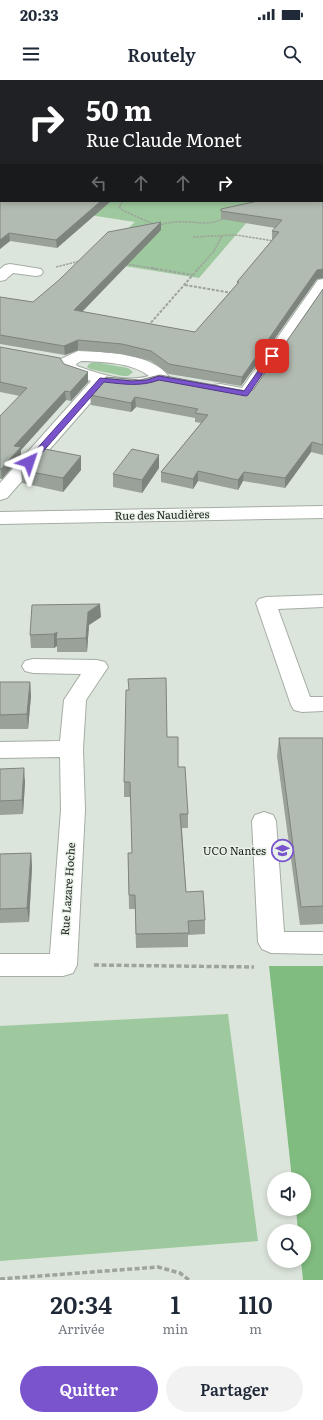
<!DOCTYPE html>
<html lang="fr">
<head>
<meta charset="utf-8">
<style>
	:root { --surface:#fff; --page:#f2f2f3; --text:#1f2937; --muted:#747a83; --accent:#7a54cd }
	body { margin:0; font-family:Literata,serif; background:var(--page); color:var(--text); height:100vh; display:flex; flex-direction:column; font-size:15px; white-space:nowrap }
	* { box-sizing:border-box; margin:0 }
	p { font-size:13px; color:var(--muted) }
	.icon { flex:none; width:22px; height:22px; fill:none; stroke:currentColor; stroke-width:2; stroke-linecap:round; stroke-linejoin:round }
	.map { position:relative; height:1200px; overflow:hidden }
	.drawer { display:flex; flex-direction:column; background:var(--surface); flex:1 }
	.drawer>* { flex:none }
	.guide { position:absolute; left:0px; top:0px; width:323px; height:122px; box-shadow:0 2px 6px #0003; background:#202124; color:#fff; overflow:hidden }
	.buttons { position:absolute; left:267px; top:1092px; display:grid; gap:8px }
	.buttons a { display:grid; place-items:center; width:44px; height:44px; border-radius:50%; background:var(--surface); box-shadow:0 2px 6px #0003; font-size:20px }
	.pin { position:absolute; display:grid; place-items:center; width:34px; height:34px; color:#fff; margin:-17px; border-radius:8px; box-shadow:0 2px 6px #0006 }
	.me { position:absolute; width:44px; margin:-22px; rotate:42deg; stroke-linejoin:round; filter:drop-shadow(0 0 3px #0008) }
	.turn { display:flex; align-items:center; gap:14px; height:84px; padding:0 20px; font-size:18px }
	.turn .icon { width:52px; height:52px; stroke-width:2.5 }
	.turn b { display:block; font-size:28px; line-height:34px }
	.lanes { display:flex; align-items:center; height:38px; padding:0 20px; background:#0003; justify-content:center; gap:20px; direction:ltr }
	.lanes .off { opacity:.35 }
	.eta { display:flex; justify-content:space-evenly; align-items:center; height:68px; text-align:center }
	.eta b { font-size:24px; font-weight:600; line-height:28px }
	.action { display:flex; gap:8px; margin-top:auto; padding:8px 20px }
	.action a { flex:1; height:46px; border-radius:24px; background:var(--accent); color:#fff; font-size:16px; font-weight:600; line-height:46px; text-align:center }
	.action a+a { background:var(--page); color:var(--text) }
	.status { display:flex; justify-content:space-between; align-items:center; height:28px; padding:0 20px; background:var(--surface); direction:ltr }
	.status svg { height:11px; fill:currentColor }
	header { display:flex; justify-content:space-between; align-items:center; height:52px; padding:0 20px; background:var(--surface); font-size:18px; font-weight:600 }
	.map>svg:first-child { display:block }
	.green { fill:#9ec89d }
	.forest { fill:#80bb7f }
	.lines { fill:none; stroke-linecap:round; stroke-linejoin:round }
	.minor-casing { stroke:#a5ada4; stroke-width:2 }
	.path-far2 { stroke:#9da49c; stroke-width:1.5; stroke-dasharray:2.5 1; stroke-linecap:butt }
	.path-far1 { stroke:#9da49c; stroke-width:2; stroke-dasharray:3 1.5; stroke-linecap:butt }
	.path { stroke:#9da49c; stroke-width:3.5; stroke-dasharray:5 2.5; stroke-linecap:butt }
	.minor { fill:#fff; fill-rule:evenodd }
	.wall { fill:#99a199 }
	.shaded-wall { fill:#7d837d }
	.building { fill:#b2bbb2; stroke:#7d837d }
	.route { fill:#7a54cd; stroke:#4f3785 }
	.labels { text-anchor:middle; stroke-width:3; stroke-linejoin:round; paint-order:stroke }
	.street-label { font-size:11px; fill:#1c1f1c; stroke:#e9f2e8 }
	.poi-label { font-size:11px; fill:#1c1f1c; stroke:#e9f2e8; text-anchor:end }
</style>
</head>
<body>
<div class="status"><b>20:33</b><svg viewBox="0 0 49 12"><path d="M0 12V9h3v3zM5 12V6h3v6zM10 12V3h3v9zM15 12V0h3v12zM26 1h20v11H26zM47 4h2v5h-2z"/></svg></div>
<header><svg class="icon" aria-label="menu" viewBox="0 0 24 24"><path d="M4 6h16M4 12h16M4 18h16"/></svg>Routely<svg class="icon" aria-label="search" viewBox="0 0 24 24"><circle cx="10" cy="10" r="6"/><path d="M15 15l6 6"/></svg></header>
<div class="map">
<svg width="323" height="1200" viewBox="0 0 323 1200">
	<rect width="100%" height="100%" fill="#dce5db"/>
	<!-- green -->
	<g class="green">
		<polygon points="53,121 299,121 248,141 199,198 93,181 135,142 63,131"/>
		<polygon points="94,282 128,288 133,292 128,296 123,296 90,289 87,287 89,284"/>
		<polygon points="228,934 258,1161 0,1181 0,946"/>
	</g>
	<!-- forest -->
	<polygon class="forest" points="323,886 323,1200 303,1200 301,1181 304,1181 304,1151 298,1151 296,1129 304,1129 304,1099 292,1099 269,886"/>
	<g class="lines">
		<defs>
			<g id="minor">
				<polygon points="10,184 41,189 43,192 41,195 36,196 13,193 5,200 0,201 0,189 5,185"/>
				<polygon points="323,199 323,214 252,318 246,319 214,313 212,309 214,305 220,304 242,308 318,200"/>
				<path d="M 78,271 C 104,272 153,273 169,297 C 159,312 121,308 106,305 L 7,418 L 0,420 L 0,403 L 91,301 L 65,292 L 59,282 L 61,279 ZM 81,281 C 103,282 131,282 149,296 C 126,303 99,294 77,286 L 76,284 Z"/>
				<polygon points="323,426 323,438 0,444 0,432"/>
				<polygon points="323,515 323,527 278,529 310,617 323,617 323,631 302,632 294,630 291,625 256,523 259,519 266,517"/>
				<polygon points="33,579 97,580 105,582 108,587 86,620 83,669 85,730 77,885 73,893 63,896 0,896 0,874 50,874 61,730 60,677 0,678 0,662 60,661 64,620 81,594 33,593 25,591 22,586 25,581"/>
				<polygon points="264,732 273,735 276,741 284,852 323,852 323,874 271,873 262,869 258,862 252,741 255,735"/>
			</g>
		</defs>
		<!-- minor casing -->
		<use href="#minor" class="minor-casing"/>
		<!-- path-far2 -->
		<g class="path-far2">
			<polyline points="123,121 119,127 122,130 153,144"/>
			<path d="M 158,146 C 184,135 203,150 225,138"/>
			<polyline points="193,157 236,155 274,161"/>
			<polyline points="126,184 157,189"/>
			<polyline points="56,187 80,181"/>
			<polyline points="198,189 214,171 222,156"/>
		</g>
		<!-- path-far1 -->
		<g class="path-far1">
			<polyline points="151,188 192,195"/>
			<polyline points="185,205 233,213"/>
			<polyline points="148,246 199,188"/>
		</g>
		<!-- path -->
		<g class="path">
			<polyline points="94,885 254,887"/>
			<polyline points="0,1199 158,1187 180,1193 189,1200"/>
		</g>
		<!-- minor -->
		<use href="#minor" class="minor"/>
	</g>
	<!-- wall -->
	<g class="wall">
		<polygon points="0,0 323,0 323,56 322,57 322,1 1,1 1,46 0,46"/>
		<polygon points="0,49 111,121 57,168 10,161 0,169"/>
		<polygon points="323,59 323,198 317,199 241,306 169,294 151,281 122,274 78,270 65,275 0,264 0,217 33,222 161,150 82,232 195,252 237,204 237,202 273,159 272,159 272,151 275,148 221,139 221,129 322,121"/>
		<polygon points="323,209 323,375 311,372 285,408 243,401 238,410 198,401 193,409 161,402 161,392 201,343 195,342 195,338 136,327 131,332 91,325 90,315 246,311 253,310"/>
		<polygon points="0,267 64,284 88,302 71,321 66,320 21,370 21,377 2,399 0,399 0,336 20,316 0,312"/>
		<polygon points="159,388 142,413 113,407 113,394"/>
		<polygon points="21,390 81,390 63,412 22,403"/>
		<polygon points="101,537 89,545 87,572 57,572 57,566 54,568 31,568 30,555"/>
		<polygon points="0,602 30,602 31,616 28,649 0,649"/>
		<polygon points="167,657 178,687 188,734 188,748 182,748 186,812 205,840 205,854 188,855 188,867 136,868 135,829 129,829 128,773 132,773 131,717 124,717 124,702"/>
		<polygon points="279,658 323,658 323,844 300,845 277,676"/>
		<polygon points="0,689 25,702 23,734 0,735"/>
		<polygon points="31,773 32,787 29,842 0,843 0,774"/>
	</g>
	<!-- shaded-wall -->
	<g class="shaded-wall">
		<polygon points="322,49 323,49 323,56 322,57"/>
		<polygon points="101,121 111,121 57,168 56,160"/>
		<polygon points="161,142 161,150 75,239 74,230"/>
		<polygon points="9,153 10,161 0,169 0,160"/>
		<polygon points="323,189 323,198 317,199 241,306 242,297 317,190"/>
		<polygon points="78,260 78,270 65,275 64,266"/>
		<polygon points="88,292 88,302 71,321 70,312"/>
		<polygon points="65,311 66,320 21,370 21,377 2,399 1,389 14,366"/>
		<polygon points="135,317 136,327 131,332 131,323"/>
		<polygon points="312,362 311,372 285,408 285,398"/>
		<polygon points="159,375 159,388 142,413 142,400"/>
		<polygon points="81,376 81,390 63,412 63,398"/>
		<polygon points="198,391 198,401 193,409 193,399"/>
		<polygon points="244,392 243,401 238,410 238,400"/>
		<polygon points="100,524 101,537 89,545 87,572 86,558 88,532"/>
		<polygon points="57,552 57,566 54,568 54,554"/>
		<polygon points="30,602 31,616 28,649 27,634"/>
		<polygon points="24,688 25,702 23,734 22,720"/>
		<polygon points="31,773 32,787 29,842 27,828"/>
	</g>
	<!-- building -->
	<g class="building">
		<polygon points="0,0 323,0 323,49 322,49 322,1 1,1 1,40 0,39"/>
		<polygon points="0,49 1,49 1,121 101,121 56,160 9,153 0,160"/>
		<polygon points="322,58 323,59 323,189 317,190 242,297 169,284 151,271 122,264 78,260 64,266 0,255 0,217 33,222 59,200 108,152 161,142 74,230 195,252 239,202 237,202 279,152 272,151 282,140 221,131 221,129 258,121 322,121"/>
		<polygon points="323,209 323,365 312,362 285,398 244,392 238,400 198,391 193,399 161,392 208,335 195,333 198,329 135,317 131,323 90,315 106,297 140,300 160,295 246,311 253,310"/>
		<polygon points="0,267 60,278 64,284 88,292 70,312 65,311 14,366 21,367 1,389 0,389 0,336 27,308 0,302"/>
		<polygon points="40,368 81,376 63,398 21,390"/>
		<polygon points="132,369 159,375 142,400 113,394"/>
		<polygon points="100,524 88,532 86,558 56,559 57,552 54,554 30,555 32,525"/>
		<polygon points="166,598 167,657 178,657 178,687 185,687 188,734 180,734 186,812 203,811 205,840 188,841 189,853 136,854 135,815 129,815 128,773 132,773 130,702 124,702 126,610 129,610 128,599"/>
		<polygon points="0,602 30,602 27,634 0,635"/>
		<polygon points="279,658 323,658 323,826 301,827"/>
		<polygon points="24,688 22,720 0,721 0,689"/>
		<polygon points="31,773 27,828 0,829 0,774"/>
	</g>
	<!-- route -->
	<path class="route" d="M 270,274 L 275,276 L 248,315 L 246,316 L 159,300 C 141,307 123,304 104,302 L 32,384 L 29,384 L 25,382 L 100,298 L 132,301 L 147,300 L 159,296 L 244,311 Z"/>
	<!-- icons -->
	<defs>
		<symbol id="university-ring" viewBox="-11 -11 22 22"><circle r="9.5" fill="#e9f2e8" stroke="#7a54cd" stroke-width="1.5"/><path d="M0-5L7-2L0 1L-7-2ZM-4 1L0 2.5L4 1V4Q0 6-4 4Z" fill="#7a54cd"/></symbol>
	</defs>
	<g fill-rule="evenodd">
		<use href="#university-ring" x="270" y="758" width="25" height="25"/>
	</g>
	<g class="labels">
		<!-- street labels -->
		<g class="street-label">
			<text transform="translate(162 435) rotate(-1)" y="4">Rue des Naudières</text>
			<text transform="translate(68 809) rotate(-86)" y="4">Rue Lazare Hoche</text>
		</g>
		<!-- poi labels -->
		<g class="poi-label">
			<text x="266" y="775">UCO Nantes</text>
		</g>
	</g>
</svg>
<div class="buttons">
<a><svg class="icon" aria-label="sound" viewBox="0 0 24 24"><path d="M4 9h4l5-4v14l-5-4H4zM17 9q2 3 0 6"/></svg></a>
<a><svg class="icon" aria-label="search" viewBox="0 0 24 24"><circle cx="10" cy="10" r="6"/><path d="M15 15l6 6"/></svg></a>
</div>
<div class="pin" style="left:272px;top:276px;background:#d93025"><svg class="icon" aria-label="arrive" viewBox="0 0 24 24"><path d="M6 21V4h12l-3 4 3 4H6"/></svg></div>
<svg class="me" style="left:29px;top:382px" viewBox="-20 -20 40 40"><path d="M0-17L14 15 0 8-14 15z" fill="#7a54cd" stroke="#fff" stroke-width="4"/></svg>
<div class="guide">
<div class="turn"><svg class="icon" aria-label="right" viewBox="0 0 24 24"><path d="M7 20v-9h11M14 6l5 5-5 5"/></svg><div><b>50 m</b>Rue Claude Monet</div></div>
<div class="lanes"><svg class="icon off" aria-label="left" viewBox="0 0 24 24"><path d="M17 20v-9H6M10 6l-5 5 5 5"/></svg><svg class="icon off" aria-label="ahead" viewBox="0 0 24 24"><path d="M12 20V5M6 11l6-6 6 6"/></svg><svg class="icon off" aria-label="ahead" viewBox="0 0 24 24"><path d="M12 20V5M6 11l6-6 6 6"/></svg><svg class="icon" aria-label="right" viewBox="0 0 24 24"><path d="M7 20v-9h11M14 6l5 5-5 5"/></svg></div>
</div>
</div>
<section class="drawer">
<div class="eta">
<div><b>20:34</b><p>Arrivée</p></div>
<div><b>1</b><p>min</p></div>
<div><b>110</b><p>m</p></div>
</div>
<div class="action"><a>Quitter</a><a>Partager</a></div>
</section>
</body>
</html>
